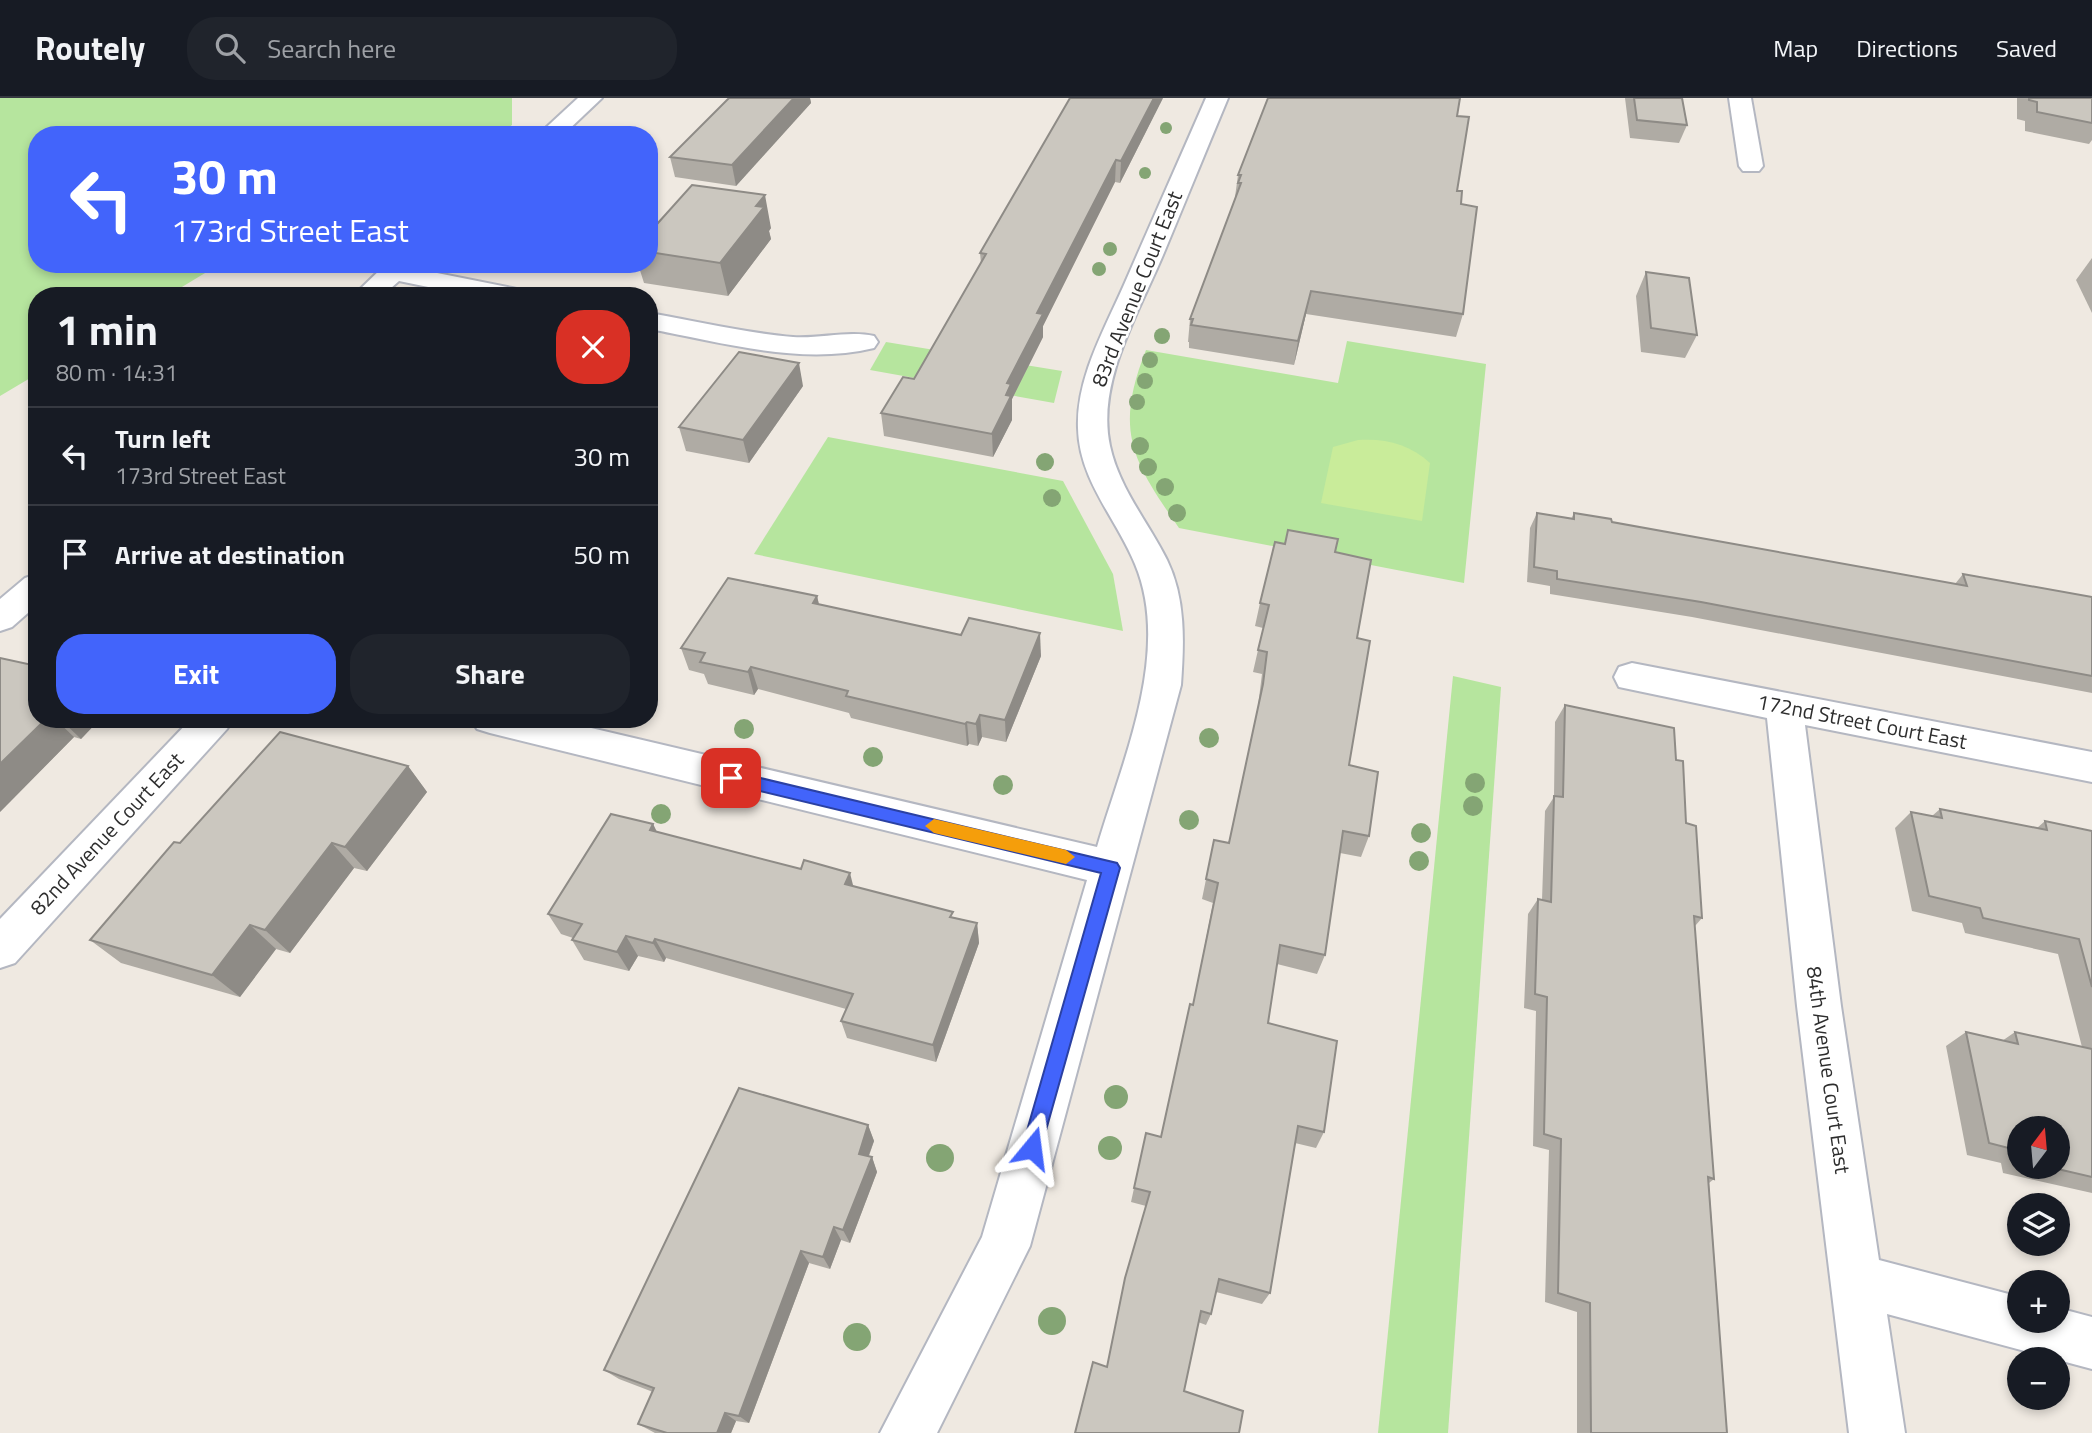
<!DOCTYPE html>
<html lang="en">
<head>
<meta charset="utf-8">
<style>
	:root { --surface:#171b24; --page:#20242c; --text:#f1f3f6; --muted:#9ea1a6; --line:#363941; --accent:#4264fb }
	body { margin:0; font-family:"Titillium Web",sans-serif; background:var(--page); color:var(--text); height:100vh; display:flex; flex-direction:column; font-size:26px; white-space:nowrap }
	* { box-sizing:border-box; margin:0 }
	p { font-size:23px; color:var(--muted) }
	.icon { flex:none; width:38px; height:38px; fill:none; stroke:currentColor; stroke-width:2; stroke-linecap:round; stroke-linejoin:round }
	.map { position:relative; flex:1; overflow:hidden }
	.side { position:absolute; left:28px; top:189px; width:630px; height:441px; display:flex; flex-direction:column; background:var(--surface); border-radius:28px; box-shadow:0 4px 10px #0003 }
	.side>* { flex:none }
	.hud { position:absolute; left:28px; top:28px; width:630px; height:147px; border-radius:28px; box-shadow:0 4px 10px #0003; background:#4264fb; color:#fff; overflow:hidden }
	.needle { width:46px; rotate:16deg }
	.controls { position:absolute; left:2007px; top:1018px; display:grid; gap:14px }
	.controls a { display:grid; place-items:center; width:63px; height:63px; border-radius:50%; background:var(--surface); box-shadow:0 4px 10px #0003; font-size:35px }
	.pin { position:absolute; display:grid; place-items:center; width:60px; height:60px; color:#fff; margin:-30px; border-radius:14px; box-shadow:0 4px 10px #0006 }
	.me { position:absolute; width:77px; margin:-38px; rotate:16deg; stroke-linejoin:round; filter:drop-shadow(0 0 5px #0008) }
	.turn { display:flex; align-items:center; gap:24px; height:147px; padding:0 28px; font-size:32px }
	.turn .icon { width:91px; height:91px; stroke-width:2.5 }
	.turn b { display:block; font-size:49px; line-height:60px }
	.round { display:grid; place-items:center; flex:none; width:74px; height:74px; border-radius:28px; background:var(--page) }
	.overview { display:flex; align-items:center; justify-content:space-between; height:119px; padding:0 28px }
	h1 { font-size:42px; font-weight:700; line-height:52px }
	.action { display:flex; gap:14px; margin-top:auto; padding:14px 28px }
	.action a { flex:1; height:80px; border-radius:28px; background:var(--accent); color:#fff; font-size:28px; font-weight:700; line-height:80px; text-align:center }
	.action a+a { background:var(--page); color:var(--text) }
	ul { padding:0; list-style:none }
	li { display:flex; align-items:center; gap:21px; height:98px; padding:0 28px; border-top:2px solid var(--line) }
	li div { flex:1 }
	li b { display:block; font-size:26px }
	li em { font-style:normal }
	header { display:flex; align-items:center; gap:42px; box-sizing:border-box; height:98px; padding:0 35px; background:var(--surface); border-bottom:2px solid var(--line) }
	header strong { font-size:33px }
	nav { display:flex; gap:38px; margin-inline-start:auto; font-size:24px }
	.search { width:490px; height:63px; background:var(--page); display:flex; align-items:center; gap:18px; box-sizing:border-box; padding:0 24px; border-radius:28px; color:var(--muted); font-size:26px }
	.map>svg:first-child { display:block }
	.green { fill:#b6e59e }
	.pitch { fill:#c9ec9a }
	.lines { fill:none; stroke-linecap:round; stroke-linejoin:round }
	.street-casing { stroke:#b4b7c1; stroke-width:4 }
	.street { fill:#fff; fill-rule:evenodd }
	.tree { fill:#84a574 }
	.wall { fill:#afaba4; fill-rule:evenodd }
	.shaded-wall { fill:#8e8b86 }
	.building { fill:#cbc7bf; stroke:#8e8b86; stroke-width:2 }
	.route { fill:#4264fb; stroke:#2b41a3; stroke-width:2 }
	.slow { fill:#f59e0b }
	.labels { text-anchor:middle; stroke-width:5; stroke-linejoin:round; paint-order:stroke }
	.street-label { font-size:21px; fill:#2e2e2e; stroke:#fff }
</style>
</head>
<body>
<header>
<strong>Routely</strong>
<div class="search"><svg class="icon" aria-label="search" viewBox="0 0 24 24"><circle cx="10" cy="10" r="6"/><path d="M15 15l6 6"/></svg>Search here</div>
<nav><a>Map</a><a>Directions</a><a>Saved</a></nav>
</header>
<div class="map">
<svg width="2092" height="1335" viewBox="0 0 2092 1335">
	<rect width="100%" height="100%" fill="#efe9e1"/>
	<!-- green -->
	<g class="green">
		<polygon points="0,0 512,0 512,27 497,37 37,37 37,166 220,166 167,198 37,198 37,276 0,298"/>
		<path d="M 1347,243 L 1486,266 L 1464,485 L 1179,430 C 1132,362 1114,333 1146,252 L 1338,285 Z"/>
		<polygon points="886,244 1062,273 1054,305 870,272"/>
		<polygon points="828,339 1063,383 1113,476 1123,533 754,456"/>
		<polygon points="1453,578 1501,589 1448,1335 1378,1335"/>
	</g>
	<!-- pitch -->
	<path class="pitch" d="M 1358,342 C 1385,340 1410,346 1430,365 L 1422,423 L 1321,405 L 1333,349 Z"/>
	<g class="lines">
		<defs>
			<g id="street">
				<polygon points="578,0 602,0 563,37 538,37"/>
				<path d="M 1206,0 L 1228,0 C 1206,52 1185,105 1163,157 C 1139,214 1096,284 1110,348 C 1119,390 1148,424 1167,462 C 1186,501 1184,545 1181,587 L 1030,1148 L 937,1335 L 880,1335 L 982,1139 L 1087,782 L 490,635 L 477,631 L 471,621 L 553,621 L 1097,749 C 1122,663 1172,554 1135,466 C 1116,420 1079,382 1078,330 C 1076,278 1107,227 1127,180 C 1153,120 1180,60 1206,0 Z"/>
				<polygon points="1729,0 1751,0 1763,68 1759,73 1743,73 1739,68"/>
				<polygon points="386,166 415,166 412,170 512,190 521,192 525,198 472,198 399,183 382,198 353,198"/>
				<path d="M 649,215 C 697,223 745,235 793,239 C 819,241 849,232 874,238 L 878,244 L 874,250 C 800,268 722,244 649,231 Z"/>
				<polygon points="37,476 37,507 12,529 0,533 0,501 25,480"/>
				<polygon points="1632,565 2092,654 2092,684 1805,627 1841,908 1879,1162 2020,1199 2020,1223 2058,1223 2058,1210 2092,1219 2092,1271 1887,1216 1905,1335 1849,1335 1797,908 1767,620 1619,589 1614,579 1619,569"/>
				<polygon points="191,621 233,621 227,631 15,865 0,870 0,821"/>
			</g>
		</defs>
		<!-- street casing -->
		<use href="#street" class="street-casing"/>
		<!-- street -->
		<use href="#street" class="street"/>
	</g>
	<!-- trees -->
	<g class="tree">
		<circle cx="1166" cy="30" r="6"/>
		<circle cx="1145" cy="75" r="6"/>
		<circle cx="1110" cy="151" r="7"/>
		<circle cx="1099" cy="171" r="7"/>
		<circle cx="1162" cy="238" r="8"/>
		<circle cx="1150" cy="262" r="8"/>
		<circle cx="1145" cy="283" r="8"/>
		<circle cx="1137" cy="304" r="8"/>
		<circle cx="1140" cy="348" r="9"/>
		<circle cx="1045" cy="364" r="9"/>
		<circle cx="1148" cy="369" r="9"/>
		<circle cx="1165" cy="389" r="9"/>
		<circle cx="1052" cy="400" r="9"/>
		<circle cx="1177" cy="415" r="9"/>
		<circle cx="744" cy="631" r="10"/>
		<circle cx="1209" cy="640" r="10"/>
		<circle cx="873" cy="659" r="10"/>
		<circle cx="1475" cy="685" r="10"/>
		<circle cx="1003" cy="687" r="10"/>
		<circle cx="1473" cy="708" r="10"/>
		<circle cx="661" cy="716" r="10"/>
		<circle cx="1189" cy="722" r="10"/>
		<circle cx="1421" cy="735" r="10"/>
		<circle cx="1419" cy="763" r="10"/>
		<circle cx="1116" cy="999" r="12"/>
		<circle cx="1110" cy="1050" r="12"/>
		<circle cx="940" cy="1060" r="14"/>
		<circle cx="1052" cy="1223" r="14"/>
		<circle cx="857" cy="1239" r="14"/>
	</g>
	<!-- wall -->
	<g class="wall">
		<polygon points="729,0 810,0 811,5 736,88 675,79 670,59"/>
		<polygon points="1163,0 1120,85 1115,84 1043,228 1043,239 1012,301 1012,322 993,359 884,338 881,315 914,281 981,165 980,155"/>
		<polygon points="1625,0 1682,0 1687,27 1679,45 1630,40"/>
		<polygon points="2017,0 2092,0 2092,42 2089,46 2025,33 2025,23 2017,21"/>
		<polygon points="1457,18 1457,93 1461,106 1463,216 1456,239 1306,216 1294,267 1189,250 1189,244 1188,244 1190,221 1236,99 1235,99 1238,77"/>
		<polygon points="771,130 769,133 771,141 728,198 644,185 638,166 649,166 649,135"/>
		<polygon points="2092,160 2092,215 2076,182"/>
		<polygon points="1646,174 1697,237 1685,260 1641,254 1636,198"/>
		<polygon points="803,288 749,365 686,353 679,329"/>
		<polygon points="1537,415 1571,421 1574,415 1612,424 1955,486 1963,476 2092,499 2092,595 1692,519 1550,496 1550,488 1527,484 1530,430"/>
		<polygon points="1285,446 1335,454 1357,540 1349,667 1369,738 1361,759 1340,755 1325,857 1317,876 1277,866 1268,925 1324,1034 1316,1050 1295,1045 1270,1195 1262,1206 1216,1194 1211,1216 1206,1227 1198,1224 1107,1269 1146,1108 1131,1104 1146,1035 1161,1039 1193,907 1213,805 1202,801 1214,742 1229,745 1258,608 1262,576 1253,574 1263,530 1255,528 1260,505"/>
		<polygon points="817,498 819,506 1041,558 1006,644 982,639 978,648 969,646 967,648 851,620 849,615 758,591 754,597 708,586 704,576 689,572 681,550"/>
		<polygon points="1565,607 1676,662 1702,820 1695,828 1714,1081 1709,1085 1727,1335 1577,1335 1577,1214 1545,1204 1549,1052 1533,1048 1536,913 1524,910 1528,816 1538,801 1542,802 1545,713 1554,699 1555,624"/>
		<polygon points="37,621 100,621 81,641 74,639 0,714"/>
		<polygon points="408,668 427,694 367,773 354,770 290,855 276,851 240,899 121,865 90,842 180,745"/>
		<path d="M 1940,711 L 2037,730 L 2045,723 L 2092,733 L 2092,1095 L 2003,1075 L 2001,1065 L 1967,1057 L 1946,948 L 1966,934 L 2002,943 L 2015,934 L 2082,949 L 2058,856 L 1965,835 L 1962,825 L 1912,813 L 1895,730 L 1911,714 L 1932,718 ZM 2020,1031 L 2058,1069 L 2020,1069 Z"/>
		<polygon points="653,726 657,734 854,789 953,819 977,825 979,845 936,964 847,940 841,923 846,911 666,860 664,864 638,858 629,873 584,862 572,842 573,840 561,836 548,816"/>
		<polygon points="868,1027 874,1043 869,1058 872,1059 877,1074 850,1145 841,1142 830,1171 809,1165 749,1325 736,1323 731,1335 655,1335 638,1326 653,1294 619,1281 604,1272"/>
	</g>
	<!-- shaded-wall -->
	<g class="shaded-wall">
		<polygon points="794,0 810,0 811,5 736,88 732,67"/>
		<polygon points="1154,0 1163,0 1120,85 1121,63"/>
		<polygon points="1116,62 1115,84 1043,228 1043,239 1012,301 1012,322 993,359 992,336 1006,297 1007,285 1037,215"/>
		<polygon points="765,97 771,130 769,133 771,141 728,198 720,165 756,108"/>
		<polygon points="1311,193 1306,216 1294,267 1298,243"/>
		<polygon points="799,265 803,288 749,365 743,342"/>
		<polygon points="817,498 822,521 813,505"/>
		<polygon points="1040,535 1041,558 1006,644 1005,622"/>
		<polygon points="751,569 758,591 754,597 748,574"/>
		<polygon points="980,617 982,639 978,648 976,626"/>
		<polygon points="46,621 55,621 74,639 0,714 0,666"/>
		<polygon points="60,621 100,621 81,641"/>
		<polygon points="967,624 969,646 967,648 965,626"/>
		<polygon points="408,668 427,694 367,773 345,749"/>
		<polygon points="653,726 663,747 650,732"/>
		<polygon points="332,745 354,770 290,855 265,832"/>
		<polygon points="850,775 855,795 845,786"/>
		<polygon points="977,825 979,845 936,964 933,947"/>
		<polygon points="250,827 276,851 240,899 212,877"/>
		<polygon points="626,838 638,858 629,873 617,854"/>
		<polygon points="655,841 666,860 664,864 653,845"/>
		<polygon points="868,1027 874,1043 864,1070 859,1056"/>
		<polygon points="872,1059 877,1074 850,1145 843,1132"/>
		<polygon points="834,1129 841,1142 830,1171 823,1159"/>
		<polygon points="801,1153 809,1165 749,1325 739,1318"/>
		<polygon points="725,1315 736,1323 731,1335 717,1335"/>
	</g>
	<!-- building -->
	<g class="building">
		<polygon points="729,0 794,0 732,67 670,59"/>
		<polygon points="1070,0 1154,0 1121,63 1116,62 1037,215 1043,216 1007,285 1011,286 1006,297 1011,298 992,336 881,315 903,279 914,281 986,156 980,155"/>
		<polygon points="1268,0 1460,0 1457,18 1469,19 1457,93 1462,93 1461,106 1477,109 1463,216 1311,193 1298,243 1191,227 1193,221 1190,221 1241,85 1238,85 1241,77 1238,77"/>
		<polygon points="1634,0 1682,0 1687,27 1637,22"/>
		<polygon points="2029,0 2092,0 2092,25 2037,14 2037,4 2029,2"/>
		<polygon points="692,87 765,97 756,108 764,109 720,165 649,154 649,135"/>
		<polygon points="1646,174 1689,180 1697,237 1651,230"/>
		<polygon points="739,254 799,265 743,342 679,329"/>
		<polygon points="1537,415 1574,421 1574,415 1611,421 1612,424 1967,488 1963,476 2092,499 2092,578 1701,504 1557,481 1557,473 1534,469"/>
		<polygon points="1288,432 1338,441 1335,454 1371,462 1357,540 1370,543 1349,667 1378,674 1369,738 1343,733 1325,857 1280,847 1268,925 1337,943 1324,1034 1298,1028 1270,1195 1219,1181 1211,1216 1201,1213 1184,1293 1243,1313 1239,1335 1075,1335 1093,1264 1107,1269 1125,1180 1150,1094 1134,1090 1146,1035 1161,1039 1190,906 1193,907 1218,785 1206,781 1214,742 1229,745 1263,586 1267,554 1258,552 1269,507 1260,505 1275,444 1285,446"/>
		<polygon points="728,480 817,498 813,505 961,537 969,520 1040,535 1005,622 980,617 976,626 967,624 965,626 846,598 848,593 751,569 748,574 700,564 705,555 681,550"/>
		<polygon points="0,560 37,568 37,621 46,621 0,666"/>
		<polygon points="1565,607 1674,630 1676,662 1683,663 1686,725 1696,728 1702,820 1694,818 1714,1081 1708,1079 1727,1335 1591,1335 1590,1205 1558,1195 1561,1041 1544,1036 1547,899 1535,896 1538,801 1551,804 1554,698 1563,699"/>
		<polygon points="280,634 408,668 345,749 332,745 265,832 250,827 212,877 90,842 174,744 180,745"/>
		<polygon points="1940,711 2047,732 2045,723 2092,733 2092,889 2079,841 1983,820 1980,810 1929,798 1911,714 1942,720"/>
		<polygon points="611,716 653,726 650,732 801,771 804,762 850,775 845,786 953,814 950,819 977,825 933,947 841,923 853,896 655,841 653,845 626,838 617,854 572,842 582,826 548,816"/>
		<polygon points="1966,934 2018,946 2015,934 2092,951 2092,1079 2049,1069 2058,1069 2058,1031 2020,1031 2020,1053 1989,1045"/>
		<polygon points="739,990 868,1027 859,1056 872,1059 843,1132 834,1129 823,1159 801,1153 739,1318 725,1315 717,1335 667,1335 638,1326 654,1290 604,1272"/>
	</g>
	<!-- route -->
	<polygon class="route" points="731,673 1117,765 1120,770 1039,1057 1032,1060 1025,1057 1022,1050 1101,775 731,686 723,680"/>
	<!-- slow -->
	<polygon class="slow" points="934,721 1066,752 1075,759 1066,766 934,735 925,728"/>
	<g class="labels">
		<!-- street labels -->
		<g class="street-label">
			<text transform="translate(1137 191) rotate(-68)" y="7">83rd Avenue Court East</text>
			<text transform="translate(1862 624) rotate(11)" y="7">172nd Street Court East</text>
			<text transform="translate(107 736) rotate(-47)" y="7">82nd Avenue Court East</text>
			<text transform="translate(1828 972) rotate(82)" y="7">84th Avenue Court East</text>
		</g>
	</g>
</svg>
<div class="controls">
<a><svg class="needle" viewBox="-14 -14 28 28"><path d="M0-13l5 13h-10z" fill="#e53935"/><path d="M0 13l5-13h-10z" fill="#9ea1a6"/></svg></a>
<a><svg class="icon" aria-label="layers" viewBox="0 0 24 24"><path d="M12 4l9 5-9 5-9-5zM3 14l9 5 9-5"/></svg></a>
<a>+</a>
<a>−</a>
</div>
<div class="pin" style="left:731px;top:680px;background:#d93025"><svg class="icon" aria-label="arrive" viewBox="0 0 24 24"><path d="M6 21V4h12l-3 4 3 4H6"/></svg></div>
<svg class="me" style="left:1032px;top:1050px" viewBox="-20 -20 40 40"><path d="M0-17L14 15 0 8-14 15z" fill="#4264fb" stroke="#fff" stroke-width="4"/></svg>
<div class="hud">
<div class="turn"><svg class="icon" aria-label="left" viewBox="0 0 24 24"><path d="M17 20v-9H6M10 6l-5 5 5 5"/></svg><div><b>30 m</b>173rd Street East</div></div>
</div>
<section class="side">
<div class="overview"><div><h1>1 min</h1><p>80 m · 14:31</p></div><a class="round" style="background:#d93025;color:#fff"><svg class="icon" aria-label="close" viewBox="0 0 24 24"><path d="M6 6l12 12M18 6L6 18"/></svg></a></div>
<ul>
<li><svg class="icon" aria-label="left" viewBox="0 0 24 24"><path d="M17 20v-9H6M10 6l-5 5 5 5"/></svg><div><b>Turn left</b><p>173rd Street East</p></div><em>30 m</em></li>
<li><svg class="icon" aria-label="arrive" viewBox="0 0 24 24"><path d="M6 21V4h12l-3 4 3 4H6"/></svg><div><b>Arrive at destination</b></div><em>50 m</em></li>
</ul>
<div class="action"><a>Exit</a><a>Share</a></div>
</section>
</div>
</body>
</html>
